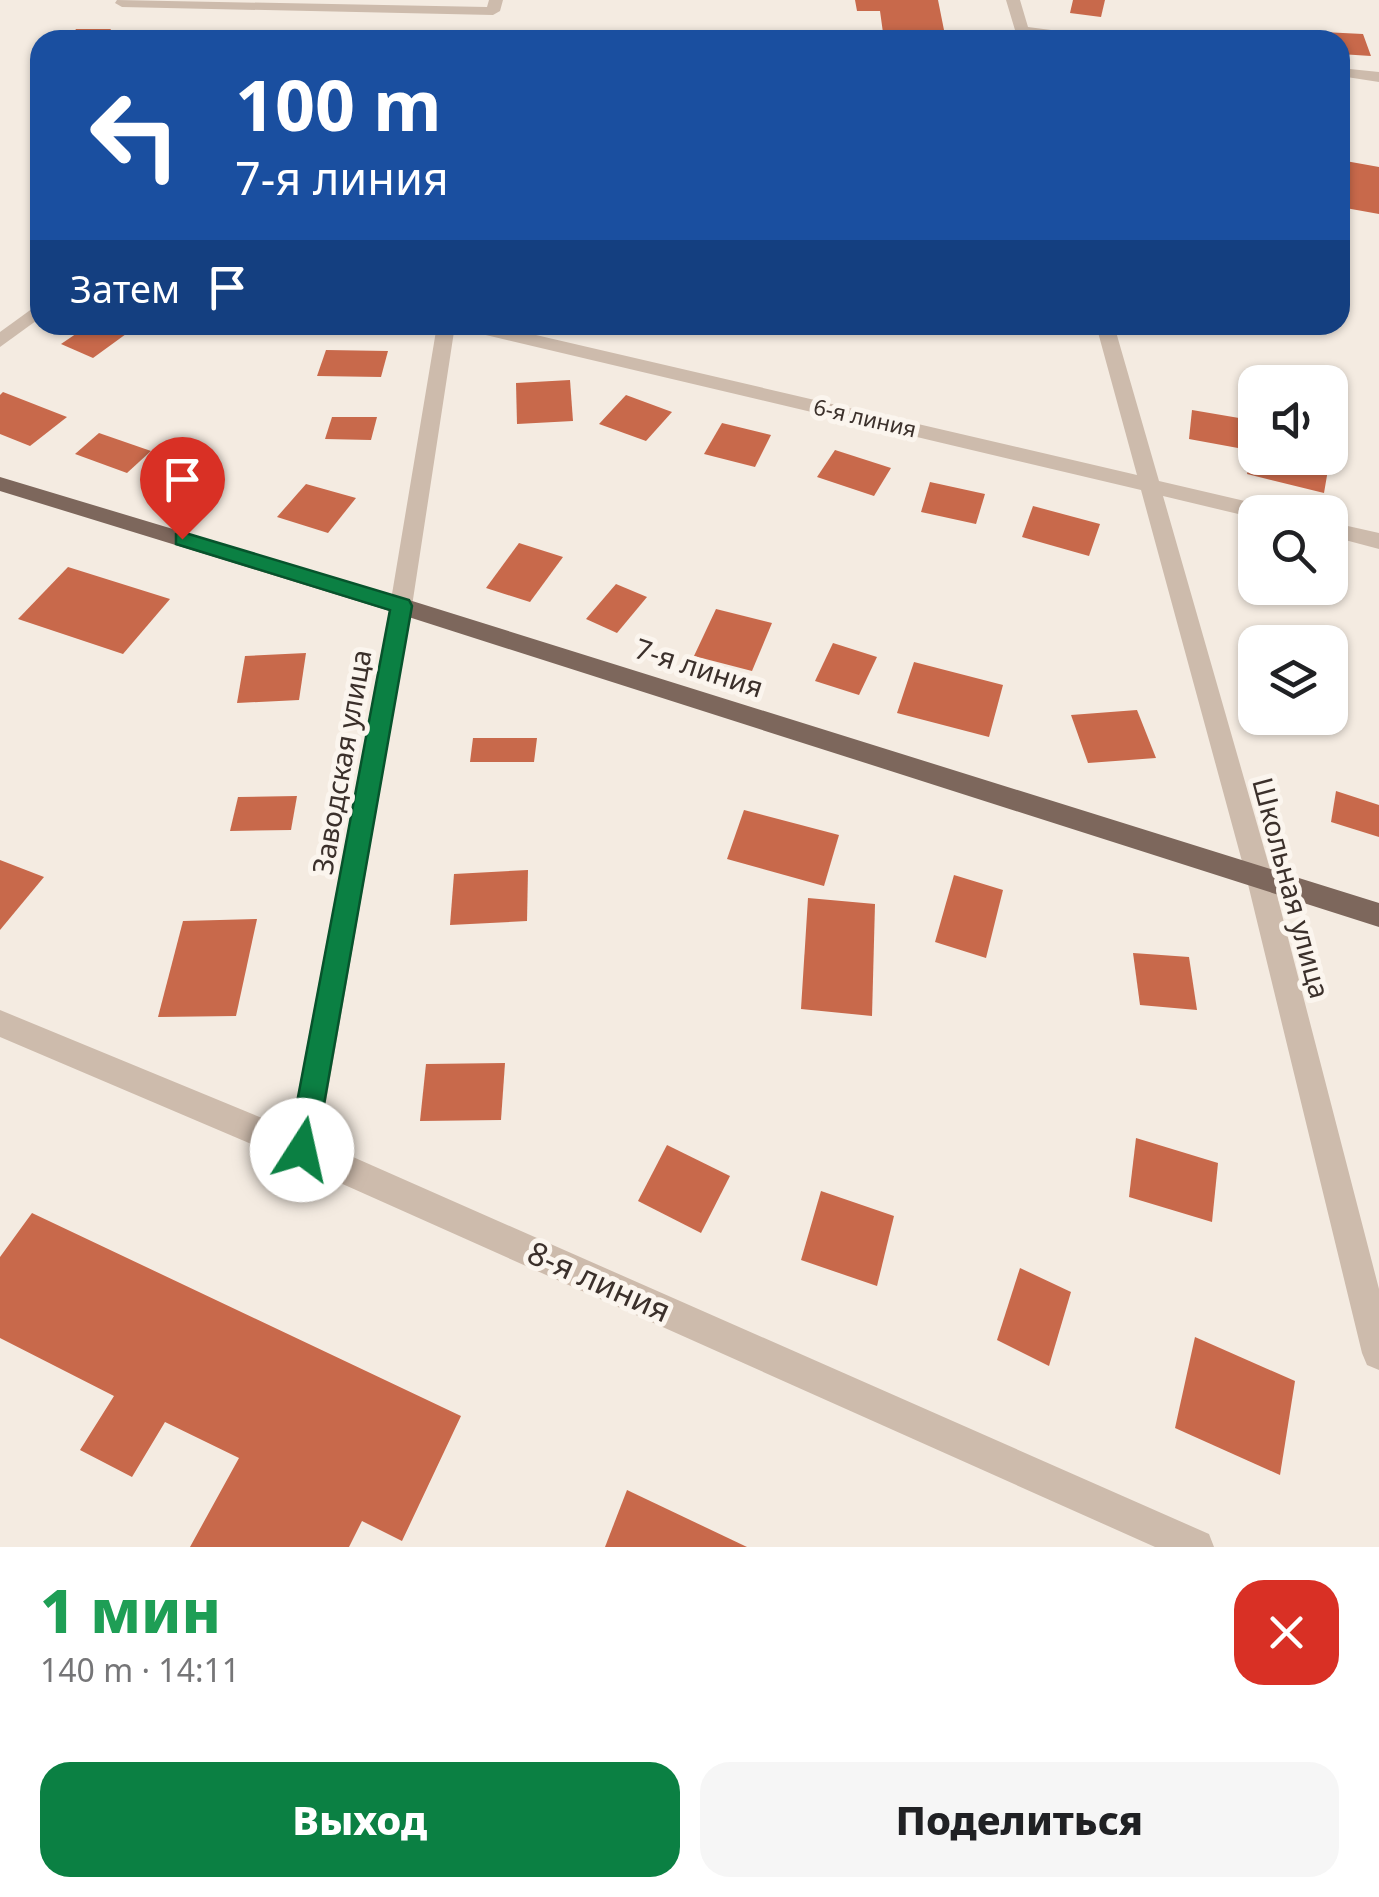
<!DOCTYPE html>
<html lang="ru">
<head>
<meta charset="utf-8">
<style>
	:root { --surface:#fff; --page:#f6f6f6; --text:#202124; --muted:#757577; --accent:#0b8043 }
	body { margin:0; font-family:"Noto Sans",sans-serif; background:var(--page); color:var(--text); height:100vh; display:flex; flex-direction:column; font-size:38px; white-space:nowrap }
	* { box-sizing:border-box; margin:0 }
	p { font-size:32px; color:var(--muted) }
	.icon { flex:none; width:55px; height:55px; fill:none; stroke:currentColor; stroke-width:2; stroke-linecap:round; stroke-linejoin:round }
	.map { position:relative; height:1547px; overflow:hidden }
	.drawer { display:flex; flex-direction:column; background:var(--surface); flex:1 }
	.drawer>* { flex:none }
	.banner { position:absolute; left:30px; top:30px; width:1320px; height:305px; border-radius:30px; box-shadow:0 2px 8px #0004; background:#1a4fa0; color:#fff; overflow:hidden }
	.tools { position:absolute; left:1238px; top:365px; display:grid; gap:20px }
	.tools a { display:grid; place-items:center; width:110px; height:110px; border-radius:20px; background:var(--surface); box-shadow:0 2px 8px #0004; font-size:50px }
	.pin { position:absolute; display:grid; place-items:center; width:85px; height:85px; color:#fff; margin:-102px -42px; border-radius:50% 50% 50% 0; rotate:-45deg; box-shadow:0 0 10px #0007 }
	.pin .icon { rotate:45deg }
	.me { position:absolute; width:110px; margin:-55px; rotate:10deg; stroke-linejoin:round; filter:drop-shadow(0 0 8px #0008) }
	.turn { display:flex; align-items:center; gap:35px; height:210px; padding:0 40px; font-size:45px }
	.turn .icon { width:130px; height:130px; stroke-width:2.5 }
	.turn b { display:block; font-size:70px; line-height:85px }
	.then { display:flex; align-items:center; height:95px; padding:0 40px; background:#0003; gap:20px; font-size:38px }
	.round { display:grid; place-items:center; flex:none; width:105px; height:105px; border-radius:30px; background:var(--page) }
	.headline { display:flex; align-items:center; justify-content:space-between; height:170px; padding:0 40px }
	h1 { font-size:60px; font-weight:800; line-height:75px; color:#1e9e55 }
	.cta { display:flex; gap:20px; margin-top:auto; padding:20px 40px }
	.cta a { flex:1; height:115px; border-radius:30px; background:var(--accent); color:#fff; font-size:40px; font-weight:800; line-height:115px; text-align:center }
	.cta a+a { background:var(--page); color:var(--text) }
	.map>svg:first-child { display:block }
	.building { fill:#c8694b }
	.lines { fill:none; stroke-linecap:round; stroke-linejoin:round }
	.minor { fill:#cdbbac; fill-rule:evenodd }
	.major { fill:#7d675c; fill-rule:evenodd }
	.route { fill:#0b8043; stroke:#07532c; stroke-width:2.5 }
	.labels { text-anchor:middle; stroke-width:10; stroke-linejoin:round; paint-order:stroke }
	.far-street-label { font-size:22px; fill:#3b302b; stroke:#fbf5ee }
	.street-label { font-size:28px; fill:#3b302b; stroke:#fbf5ee }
	.near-street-label { font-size:32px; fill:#3b302b; stroke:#fbf5ee }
</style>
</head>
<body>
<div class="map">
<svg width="1379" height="1547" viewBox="0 0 1379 1547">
	<rect width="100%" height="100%" fill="#f4ebe1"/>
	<!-- building -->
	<g class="building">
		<polygon points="855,0 938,0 946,40 884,40 880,11 857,11"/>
		<polygon points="1073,0 1105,0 1101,17 1070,13"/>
		<polygon points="76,29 111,29 105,40 69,40"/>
		<polygon points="1323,32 1363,34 1371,56 1340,54 1340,40 1326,40"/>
		<polygon points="1340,160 1379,167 1379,214 1340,207"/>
		<polygon points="89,325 104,325 126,334 93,358 61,344"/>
		<polygon points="326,350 388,351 381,377 317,376"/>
		<polygon points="570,380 573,421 517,424 516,383"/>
		<polygon points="3,392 67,417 30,446 0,434 0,395"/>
		<polygon points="626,395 672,412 646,441 599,424"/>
		<polygon points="1192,410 1239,418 1238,448 1189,439"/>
		<polygon points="332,417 377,417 371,440 325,439"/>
		<polygon points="722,423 771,435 755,467 704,454"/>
		<polygon points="99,433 151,451 127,473 75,454"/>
		<polygon points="1254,445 1255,458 1330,458 1324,493 1247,474"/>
		<polygon points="835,450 891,468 874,496 817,477"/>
		<polygon points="930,482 985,494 976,524 921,512"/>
		<polygon points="306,484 356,498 328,533 277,517"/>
		<polygon points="1033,506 1100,524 1089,556 1022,537"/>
		<polygon points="519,543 563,557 530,602 486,588"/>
		<polygon points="68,567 170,599 123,654 18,619"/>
		<polygon points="616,584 647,597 617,633 586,619"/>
		<polygon points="716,609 772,623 752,671 694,656"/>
		<polygon points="833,643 877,657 859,695 815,681"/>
		<polygon points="306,653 299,700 237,703 245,656"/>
		<polygon points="914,662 1003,685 989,737 897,713"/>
		<polygon points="1137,710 1156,758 1088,763 1071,715"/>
		<polygon points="473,738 537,738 534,762 470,762"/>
		<polygon points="1336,791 1379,805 1379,837 1331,822"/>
		<polygon points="297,796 291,830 230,831 238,797"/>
		<polygon points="744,810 839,835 824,886 727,859"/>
		<polygon points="0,860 44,877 0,930"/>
		<polygon points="528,870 527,921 450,925 454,874"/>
		<polygon points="954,875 1003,890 986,958 935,942"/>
		<polygon points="808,898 875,904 872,1016 801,1009"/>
		<polygon points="257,919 236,1016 158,1017 183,921"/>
		<polygon points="1133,953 1189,957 1197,1010 1140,1005"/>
		<polygon points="505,1063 501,1120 420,1121 426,1064"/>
		<polygon points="1136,1138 1218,1163 1212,1222 1129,1197"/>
		<polygon points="667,1145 730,1176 701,1233 638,1201"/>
		<polygon points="821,1191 894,1216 877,1286 801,1260"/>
		<polygon points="32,1213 461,1416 402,1541 362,1521 349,1547 190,1547 239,1458 165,1422 132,1477 80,1450 114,1396 0,1338 0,1257"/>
		<polygon points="1020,1268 1071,1292 1049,1366 997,1340"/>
		<polygon points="1195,1337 1295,1381 1280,1475 1175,1428"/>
		<polygon points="627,1490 747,1547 605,1547"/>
	</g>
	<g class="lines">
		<!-- minor -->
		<g class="minor">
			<polygon points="117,0 487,7 489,0 503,0 500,11 493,15 122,7 115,3"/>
			<polygon points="1006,0 1020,0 1028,27 1097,36 1104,40 1031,35 1032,40 1018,40"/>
			<polygon points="1340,68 1379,72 1379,82 1340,76"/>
			<polygon points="40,303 40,318 0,347 0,332"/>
			<polygon points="437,325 455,325 412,606 319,1142 1209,1534 1214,1547 1155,1547 291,1161 0,1037 0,1010 291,1130 390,606"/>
			<polygon points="460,325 493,325 1137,475 1096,325 1114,325 1159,481 1262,505 1273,512 1255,512 1255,518 1163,496 1272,876 1379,1289 1379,1370 1367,1365 1362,1353 1246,876 1141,490 469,331"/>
			<polygon points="1330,522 1379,533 1379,549 1330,536"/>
		</g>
		<!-- major -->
		<polygon class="major" points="0,477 409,600 1379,903 1379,927 393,612 0,491"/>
	</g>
	<!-- route -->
	<polygon class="route" points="182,532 409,600 412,606 316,1150 312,1159 302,1163 292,1159 288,1150 390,610 176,544 176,534"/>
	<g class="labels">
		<!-- far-street labels -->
		<g class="far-street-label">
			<text transform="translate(865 418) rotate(13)" y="8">6-я линия</text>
		</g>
		<!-- street labels -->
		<g class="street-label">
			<text transform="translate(699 668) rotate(18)" y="10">7-я линия</text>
			<text transform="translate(342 762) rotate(-80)" y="10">Заводская улица</text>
			<text transform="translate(1291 888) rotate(75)" y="10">Школьная улица</text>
		</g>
		<!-- near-street labels -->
		<g class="near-street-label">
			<text transform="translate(599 1282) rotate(24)" y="11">8-я линия</text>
		</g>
	</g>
</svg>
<div class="tools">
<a><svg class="icon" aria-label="sound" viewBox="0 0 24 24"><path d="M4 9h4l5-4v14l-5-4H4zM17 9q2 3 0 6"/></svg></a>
<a><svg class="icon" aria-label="search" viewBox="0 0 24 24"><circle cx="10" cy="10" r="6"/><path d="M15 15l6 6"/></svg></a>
<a><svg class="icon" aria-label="layers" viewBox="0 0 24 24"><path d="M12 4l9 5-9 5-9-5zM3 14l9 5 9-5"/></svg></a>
</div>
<div class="pin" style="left:182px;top:539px;background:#d93025"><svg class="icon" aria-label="arrive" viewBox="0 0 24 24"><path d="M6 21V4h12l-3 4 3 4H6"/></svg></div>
<svg class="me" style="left:302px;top:1150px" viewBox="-20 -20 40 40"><circle r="19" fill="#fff"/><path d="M0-13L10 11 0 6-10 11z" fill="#0b8043"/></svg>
<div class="banner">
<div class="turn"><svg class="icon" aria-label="left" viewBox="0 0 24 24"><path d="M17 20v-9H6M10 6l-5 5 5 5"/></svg><div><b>100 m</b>7-я линия</div></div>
<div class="then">Затем<svg class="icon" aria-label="arrive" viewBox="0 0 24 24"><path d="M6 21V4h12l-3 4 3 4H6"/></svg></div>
</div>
</div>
<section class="drawer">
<div class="headline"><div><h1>1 мин</h1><p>140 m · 14:11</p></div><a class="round" style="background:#d93025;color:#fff"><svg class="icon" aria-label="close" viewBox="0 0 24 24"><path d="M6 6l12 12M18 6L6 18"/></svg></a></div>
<div class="cta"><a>Выход</a><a>Поделиться</a></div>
</section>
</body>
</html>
